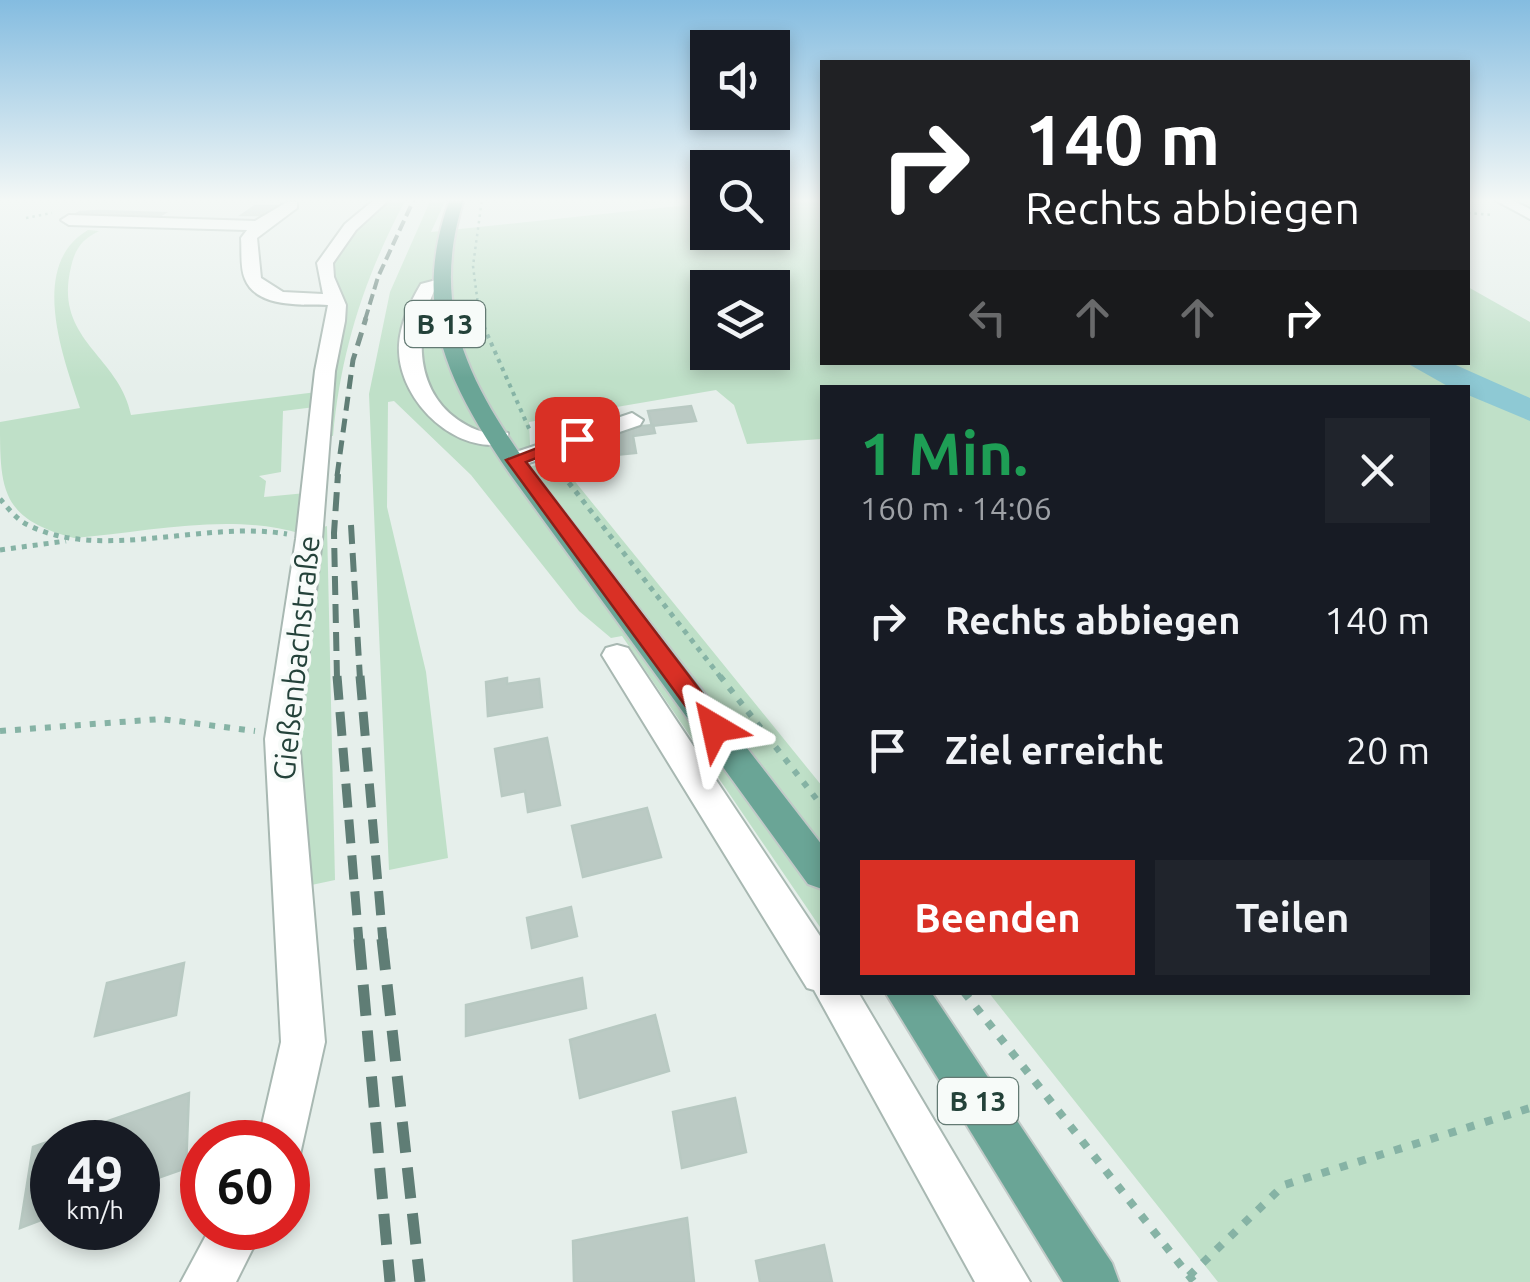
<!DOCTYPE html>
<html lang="de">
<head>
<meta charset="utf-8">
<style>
	:root { --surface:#171b24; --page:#20242c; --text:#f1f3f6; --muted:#9ea1a6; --accent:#d93025 }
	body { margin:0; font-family:Ubuntu,sans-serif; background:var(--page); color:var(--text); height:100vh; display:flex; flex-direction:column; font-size:38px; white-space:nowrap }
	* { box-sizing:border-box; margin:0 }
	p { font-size:32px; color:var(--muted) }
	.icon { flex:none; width:55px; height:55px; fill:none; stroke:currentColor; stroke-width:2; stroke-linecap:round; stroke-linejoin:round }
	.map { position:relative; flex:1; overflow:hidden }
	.drawer { position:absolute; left:820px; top:385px; width:650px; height:610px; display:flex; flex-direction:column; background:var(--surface); border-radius:0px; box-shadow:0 5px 15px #0003 }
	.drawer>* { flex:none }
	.guide { position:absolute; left:820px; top:60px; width:650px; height:305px; border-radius:0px; box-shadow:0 5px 15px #0003; background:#202124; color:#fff; overflow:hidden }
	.buttons { position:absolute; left:690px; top:30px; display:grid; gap:20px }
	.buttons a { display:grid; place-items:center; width:100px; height:100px; border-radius:0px; background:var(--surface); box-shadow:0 5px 15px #0003; font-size:50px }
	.speed { position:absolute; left:30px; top:1120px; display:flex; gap:20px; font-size:50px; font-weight:700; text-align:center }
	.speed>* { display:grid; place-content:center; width:130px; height:130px; border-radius:50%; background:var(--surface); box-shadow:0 5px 15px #0003; line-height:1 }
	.speed small { font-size:25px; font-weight:400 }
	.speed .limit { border:15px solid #d22; background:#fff; color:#111 }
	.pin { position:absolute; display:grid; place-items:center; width:85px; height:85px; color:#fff; margin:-42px; border-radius:20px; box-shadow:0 5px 15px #0006 }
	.me { position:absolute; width:110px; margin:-55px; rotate:324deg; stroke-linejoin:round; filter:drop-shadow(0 0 8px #0008) }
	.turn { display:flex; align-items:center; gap:35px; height:210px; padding:0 40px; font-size:45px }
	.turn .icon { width:130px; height:130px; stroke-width:2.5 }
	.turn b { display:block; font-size:70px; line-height:85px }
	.lanes { display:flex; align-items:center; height:95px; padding:0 40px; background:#0003; justify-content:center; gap:50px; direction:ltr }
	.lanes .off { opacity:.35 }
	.round { display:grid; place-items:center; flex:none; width:105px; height:105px; border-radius:0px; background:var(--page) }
	.summary { display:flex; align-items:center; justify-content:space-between; height:170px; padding:0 40px }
	h1 { font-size:60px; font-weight:600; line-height:75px; color:#1e9e55 }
	.cta { display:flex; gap:20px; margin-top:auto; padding:20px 40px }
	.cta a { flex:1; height:115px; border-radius:0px; background:var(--accent); color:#fff; font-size:40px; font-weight:600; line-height:115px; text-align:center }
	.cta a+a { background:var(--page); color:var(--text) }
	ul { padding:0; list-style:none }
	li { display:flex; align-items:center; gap:30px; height:130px; padding:0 40px }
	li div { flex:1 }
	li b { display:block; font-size:38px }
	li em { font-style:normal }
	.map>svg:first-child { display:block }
	.green { fill:#bfe0c8; fill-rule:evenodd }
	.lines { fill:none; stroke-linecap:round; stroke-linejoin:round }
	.stream { stroke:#8ec9d4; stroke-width:5 }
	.river { fill:#8ec9d4; fill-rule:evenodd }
	.building { fill:#bbcac4; stroke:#b8c9c2; stroke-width:2.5 }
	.minor-casing { stroke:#a8b8b2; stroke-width:4 }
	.major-casing { stroke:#c2cac8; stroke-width:4 }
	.path-far4 { stroke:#86b3a5; stroke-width:2.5; stroke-dasharray:2.5 4; stroke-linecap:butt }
	.path-far3 { stroke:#86b3a5; stroke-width:4; stroke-dasharray:4 5; stroke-linecap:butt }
	.path-far2 { stroke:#86b3a5; stroke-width:5; stroke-dasharray:5 6; stroke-linecap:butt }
	.path-far1 { stroke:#86b3a5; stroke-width:6; stroke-dasharray:6 9; stroke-linecap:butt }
	.path { stroke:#86b3a5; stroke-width:8; stroke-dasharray:8 11; stroke-linecap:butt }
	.minor { fill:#fff; fill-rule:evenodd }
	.major { fill:#6aa596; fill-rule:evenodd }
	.rail-far4 { stroke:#5f7d75; stroke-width:4; stroke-dasharray:11 5; stroke-linecap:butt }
	.rail-far3 { stroke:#5f7d75; stroke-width:5; stroke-dasharray:14 8; stroke-linecap:butt }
	.rail-far2 { stroke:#5f7d75; stroke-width:6; stroke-dasharray:19 9; stroke-linecap:butt }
	.rail-far1 { stroke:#5f7d75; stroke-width:9; stroke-dasharray:24 12; stroke-linecap:butt }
	.rail { stroke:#5f7d75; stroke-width:11; stroke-dasharray:31 15; stroke-linecap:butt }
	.route { fill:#d93025; stroke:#8d1f18; stroke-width:2.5 }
	.labels { text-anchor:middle; stroke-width:8; stroke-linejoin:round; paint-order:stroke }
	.shield { fill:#f7fbf9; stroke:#637a73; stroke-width:2.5 }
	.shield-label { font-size:28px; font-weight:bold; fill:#24423a }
	.street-label { font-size:30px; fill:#24423a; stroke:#f7fbf9 }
</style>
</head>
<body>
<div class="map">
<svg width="1530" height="1282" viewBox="0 0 1530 1282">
	<rect width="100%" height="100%" fill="#e6efeb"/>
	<!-- green -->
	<g class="green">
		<path d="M 388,199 L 406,199 C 365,276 341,349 333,436 L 325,436 L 331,262 L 356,227 Z"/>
		<path d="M 431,199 L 446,199 L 431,232 L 707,203 L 708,232 L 772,232 L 773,199 L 822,199 L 822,362 L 1468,362 L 1468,287 L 1530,322 L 1530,1282 L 1218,1282 L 989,993 L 1468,992 L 1468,388 L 822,388 L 822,439 L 747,444 L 734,405 L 716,390 L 529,422 L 531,466 L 560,463 L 822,786 L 822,930 L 622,636 L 611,638 L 579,611 L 471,475 L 394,401 L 388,402 L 387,507 L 426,672 L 448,858 L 389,870 L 369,394 L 390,292 ZM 708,288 L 772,288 L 772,352 L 708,352 Z"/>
		<path d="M 88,230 L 99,231 C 82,239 75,249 71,267 C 53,340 119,355 131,415 L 317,392 L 315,407 L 283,411 L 281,472 L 259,476 L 266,481 L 264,497 L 306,493 L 302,534 C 230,512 147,532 74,538 C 1,519 0,490 0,422 L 80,408 C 63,357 28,265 88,230 Z"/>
		<polygon points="327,526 335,880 302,887 292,726 320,528"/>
	</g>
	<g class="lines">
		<!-- stream -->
		<polyline class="stream" points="905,362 922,362"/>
		<!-- river -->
		<polygon class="river" points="1405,362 1449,362 1530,398 1530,421 1468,395 1468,388 1451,388"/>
	</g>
	<!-- building -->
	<g class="building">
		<polygon points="255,206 278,206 266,215 242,215"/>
		<polygon points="80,212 99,211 164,213 154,219 66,219"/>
		<polygon points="691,406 696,421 652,426 648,411"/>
		<polygon points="653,425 655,433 633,436 636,453 576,459 574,447 611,444 608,429"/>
		<polygon points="507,678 507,684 539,679 542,707 488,716 486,682"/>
		<polygon points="547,738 560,805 528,812 525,791 502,796 495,749"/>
		<polygon points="647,808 661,857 583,877 572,826"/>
		<polygon points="571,907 577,936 532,948 527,918"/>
		<polygon points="184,963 176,1015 95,1036 107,983"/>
		<polygon points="582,978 586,1008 466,1036 466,1005"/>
		<polygon points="655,1015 669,1071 580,1098 570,1040"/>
		<polygon points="189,1093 186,1168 138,1185 138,1142 52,1142 52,1216 20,1228 33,1147"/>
		<polygon points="735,1098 746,1152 682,1168 673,1112"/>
		<polygon points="687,1218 694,1282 574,1282 573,1241"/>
		<polygon points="824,1245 832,1282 760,1282 756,1261"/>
	</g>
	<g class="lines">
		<defs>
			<g id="minor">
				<path d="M 375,199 L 390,199 L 356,230 L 333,263 L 334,277 L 346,305 L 345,321 L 335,371 L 322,539 L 299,739 L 325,1042 L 299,1159 L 288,1164 L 288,1142 L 258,1142 L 281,1042 L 265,739 L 296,539 L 315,371 L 328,305 C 304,304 257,309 245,279 C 240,268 242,250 241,238 L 247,230 L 69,225 L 61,220 L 69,215 L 255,221 L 287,202 L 297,202 L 297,208 L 257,238 L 261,278 L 283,292 L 323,294 L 317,263 L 345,224 Z"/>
				<polygon points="1493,199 1510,199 1530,209 1530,219"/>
				<path d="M 440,279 L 449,284 L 434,291 C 411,343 418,406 477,430 C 487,434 498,431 508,433 L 508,443 C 457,456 401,403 399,352 C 398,329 409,304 421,284 Z"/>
				<polygon points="632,413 643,420 640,425 523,465 515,467 503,460 507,455"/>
				<polygon points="617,645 628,648 822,939 822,992 858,992 1030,1282 975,1282 814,990 807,988 602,655 606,648"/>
				<polygon points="210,1228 263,1228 236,1282 181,1282"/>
			</g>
			<g id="major">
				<path d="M 450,199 L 464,199 C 430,305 466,378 527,464 L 822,845 L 822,889 L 808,884 L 510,474 C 448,384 410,308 450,199 Z"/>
				<polygon points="885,992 931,992 1112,1263 1119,1282 1063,1282"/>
			</g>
		</defs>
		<!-- minor casing -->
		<use href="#minor" class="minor-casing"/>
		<!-- major casing -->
		<use href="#major" class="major-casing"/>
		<!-- path-far4 -->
		<g class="path-far4">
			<polyline points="1468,213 1492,215"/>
			<polyline points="26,218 52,213"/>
			<polyline points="480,320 473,266 482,199"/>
		</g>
		<!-- path-far3 -->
		<g class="path-far3">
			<polyline points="480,318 531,433"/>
			<polyline points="556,466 564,476"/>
		</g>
		<!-- path-far2 -->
		<g class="path-far2">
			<polyline points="562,474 722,679"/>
			<path d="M 0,499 C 8,508 17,520 28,525 C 101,562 205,520 287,534"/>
			<polyline points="0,550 66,541"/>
		</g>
		<!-- path-far1 -->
		<g class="path-far1">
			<polyline points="720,676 822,806"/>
			<polyline points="0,731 161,719 255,731"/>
		</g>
		<!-- path -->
		<g class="path">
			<polyline points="964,992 1194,1282"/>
			<polyline points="1189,1276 1284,1185 1530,1108"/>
		</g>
		<!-- minor -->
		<use href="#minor" class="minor"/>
		<!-- major -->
		<use href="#major" class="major"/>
		<!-- rail-far4 -->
		<polyline class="rail-far4" points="365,320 378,277 414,199"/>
		<!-- rail-far3 -->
		<polyline class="rail-far3" points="337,476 353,360 366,318"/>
		<!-- rail-far2 -->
		<g class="rail-far2">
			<polyline points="351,525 360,679"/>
			<polyline points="337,679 334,533 338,474"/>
		</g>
		<!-- rail-far1 -->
		<g class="rail-far1">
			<polyline points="337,676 359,942"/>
			<polyline points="360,676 383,942"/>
		</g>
		<!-- rail -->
		<g class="rail">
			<polyline points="359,939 390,1282"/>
			<polyline points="382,939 420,1282"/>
		</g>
	</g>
	<!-- sky -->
	<linearGradient id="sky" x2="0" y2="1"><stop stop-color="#84bce0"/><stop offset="0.53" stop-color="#f4f8f6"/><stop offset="1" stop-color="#f4f8f6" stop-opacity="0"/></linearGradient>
	<rect width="1530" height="378" fill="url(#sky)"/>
	<!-- route -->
	<polygon class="route" points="571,435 586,439 526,462 724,722 728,728 724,734 706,734 506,460"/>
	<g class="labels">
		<!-- shield labels -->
		<g class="shield">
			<rect x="405" y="301" width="80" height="46" rx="8"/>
			<rect x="938" y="1078" width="80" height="46" rx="8"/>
		</g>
		<g class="shield-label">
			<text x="445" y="334">B 13</text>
			<text x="978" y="1111">B 13</text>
		</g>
		<!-- street labels -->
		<g class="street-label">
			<text transform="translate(297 658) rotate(-84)" y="10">Gießenbachstraße</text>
		</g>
	</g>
</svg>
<div class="buttons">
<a><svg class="icon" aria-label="sound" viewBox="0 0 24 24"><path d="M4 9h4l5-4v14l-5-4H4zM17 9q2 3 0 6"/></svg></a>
<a><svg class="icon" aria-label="search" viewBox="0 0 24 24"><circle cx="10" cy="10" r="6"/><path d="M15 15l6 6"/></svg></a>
<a><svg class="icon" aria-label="layers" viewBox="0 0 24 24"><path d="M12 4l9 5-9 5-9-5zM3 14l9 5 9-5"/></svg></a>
</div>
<div class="speed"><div>49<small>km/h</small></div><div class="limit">60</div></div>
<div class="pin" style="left:577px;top:439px;background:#d93025"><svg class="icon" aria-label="arrive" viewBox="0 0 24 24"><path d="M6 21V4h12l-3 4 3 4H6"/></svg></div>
<svg class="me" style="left:715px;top:728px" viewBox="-20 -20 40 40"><path d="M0-17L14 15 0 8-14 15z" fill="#d93025" stroke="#fff" stroke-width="4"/></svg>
<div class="guide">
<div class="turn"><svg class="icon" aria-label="right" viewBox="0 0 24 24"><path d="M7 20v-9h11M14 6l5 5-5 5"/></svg><div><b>140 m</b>Rechts abbiegen</div></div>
<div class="lanes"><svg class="icon off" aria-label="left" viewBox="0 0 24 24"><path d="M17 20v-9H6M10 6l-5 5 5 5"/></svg><svg class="icon off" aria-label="ahead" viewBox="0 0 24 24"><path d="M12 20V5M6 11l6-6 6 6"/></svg><svg class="icon off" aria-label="ahead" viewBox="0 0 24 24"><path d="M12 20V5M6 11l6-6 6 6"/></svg><svg class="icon" aria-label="right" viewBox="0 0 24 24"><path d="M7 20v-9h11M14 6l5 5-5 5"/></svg></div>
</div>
<section class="drawer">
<div class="summary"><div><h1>1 Min.</h1><p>160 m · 14:06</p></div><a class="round"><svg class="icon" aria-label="close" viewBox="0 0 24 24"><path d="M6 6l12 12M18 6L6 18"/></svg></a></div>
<ul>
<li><svg class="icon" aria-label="right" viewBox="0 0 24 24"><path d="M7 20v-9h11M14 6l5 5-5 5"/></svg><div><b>Rechts abbiegen</b></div><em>140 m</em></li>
<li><svg class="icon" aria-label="arrive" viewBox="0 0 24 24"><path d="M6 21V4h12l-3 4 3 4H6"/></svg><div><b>Ziel erreicht</b></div><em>20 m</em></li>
</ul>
<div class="cta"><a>Beenden</a><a>Teilen</a></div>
</section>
</div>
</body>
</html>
